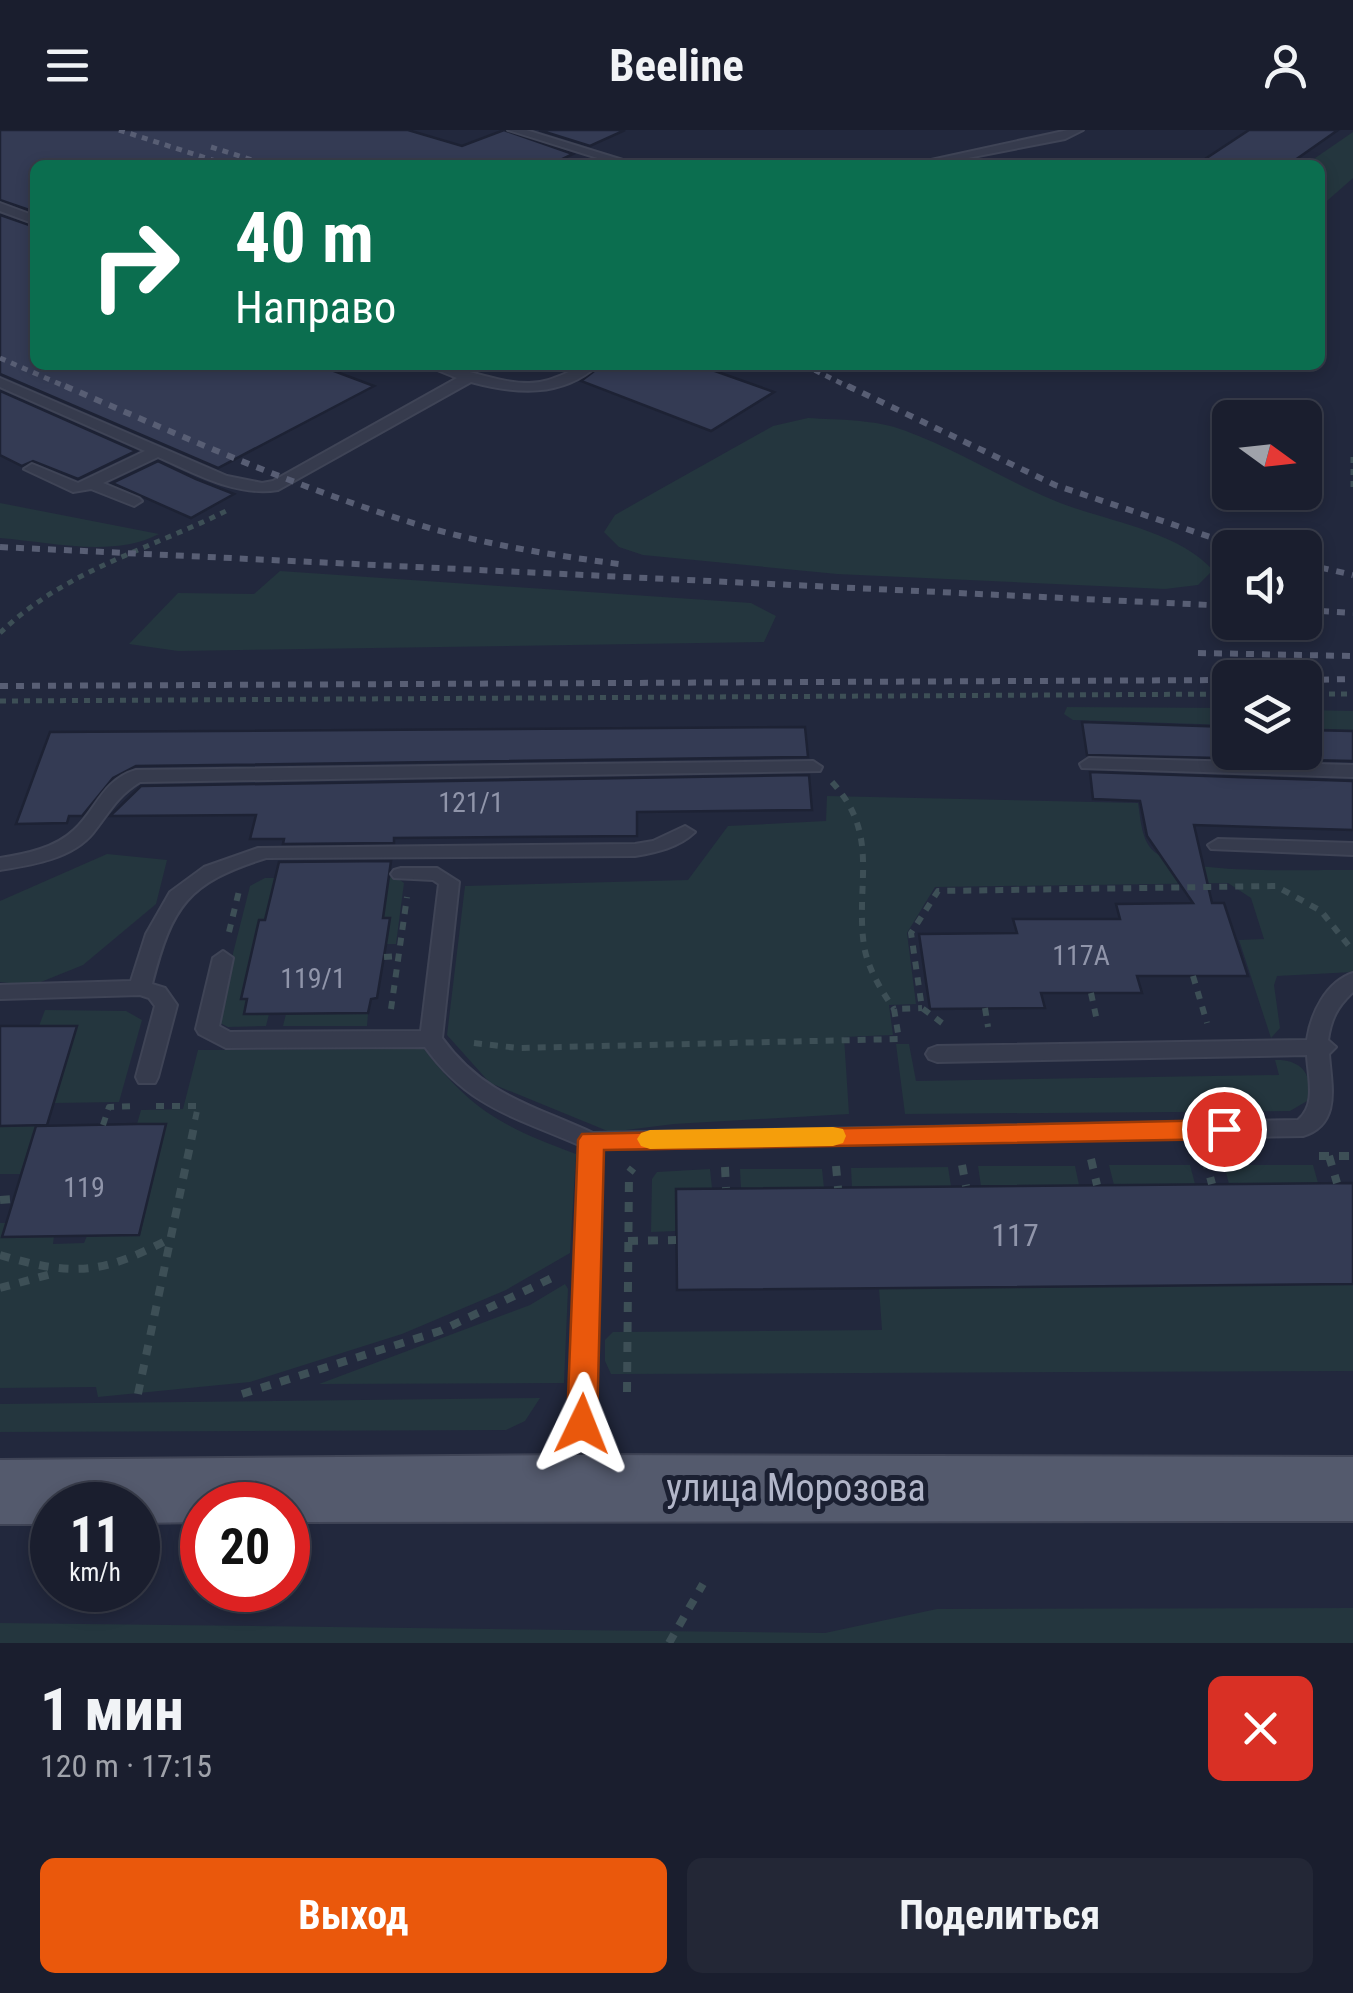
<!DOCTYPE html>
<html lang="ru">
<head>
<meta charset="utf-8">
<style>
	:root { --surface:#1a1e2e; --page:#232736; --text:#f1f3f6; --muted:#9fa2aa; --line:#383c4a; --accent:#ea580c }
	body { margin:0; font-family:"Roboto Condensed",sans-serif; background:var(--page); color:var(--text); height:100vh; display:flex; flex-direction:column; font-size:38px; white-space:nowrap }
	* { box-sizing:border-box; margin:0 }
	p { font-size:32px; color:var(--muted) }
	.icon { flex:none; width:55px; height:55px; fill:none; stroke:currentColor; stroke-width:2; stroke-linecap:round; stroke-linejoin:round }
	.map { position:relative; height:1513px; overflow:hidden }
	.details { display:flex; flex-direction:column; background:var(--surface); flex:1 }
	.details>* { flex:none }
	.hud { position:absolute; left:30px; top:30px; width:1295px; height:210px; border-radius:15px; box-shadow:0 5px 15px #0003,0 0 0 2px var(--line); background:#0b6e4f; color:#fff; overflow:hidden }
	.needle { width:65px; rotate:105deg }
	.fabs { position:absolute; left:1212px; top:270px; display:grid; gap:20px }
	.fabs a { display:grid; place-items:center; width:110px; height:110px; border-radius:15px; background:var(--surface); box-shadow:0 5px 15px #0003,0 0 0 2px var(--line); font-size:50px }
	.speed { position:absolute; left:30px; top:1352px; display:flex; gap:20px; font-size:50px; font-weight:700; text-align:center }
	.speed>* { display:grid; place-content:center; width:130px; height:130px; border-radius:50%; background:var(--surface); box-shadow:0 5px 15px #0003,0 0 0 2px var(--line); line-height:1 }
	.speed small { font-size:25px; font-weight:400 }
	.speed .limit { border:15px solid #d22; background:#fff; color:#111 }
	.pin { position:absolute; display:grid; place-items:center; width:85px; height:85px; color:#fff; margin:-42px; border:5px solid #fff; border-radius:50%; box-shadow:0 2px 10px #0007 }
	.me { position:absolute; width:110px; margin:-55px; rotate:2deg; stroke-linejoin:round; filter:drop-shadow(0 0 8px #0008) }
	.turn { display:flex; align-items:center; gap:35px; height:210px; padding:0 40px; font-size:45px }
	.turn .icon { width:130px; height:130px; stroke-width:2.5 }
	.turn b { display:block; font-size:70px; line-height:85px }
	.round { display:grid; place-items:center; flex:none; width:105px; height:105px; border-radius:15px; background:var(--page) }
	.overview { display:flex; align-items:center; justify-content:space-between; height:170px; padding:0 40px }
	h1 { font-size:60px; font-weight:700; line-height:75px }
	.button { display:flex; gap:20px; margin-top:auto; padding:20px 40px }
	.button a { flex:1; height:115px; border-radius:15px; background:var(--accent); color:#fff; font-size:40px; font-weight:700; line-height:115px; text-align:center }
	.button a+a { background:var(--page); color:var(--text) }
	header { display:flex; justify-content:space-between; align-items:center; height:130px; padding:0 40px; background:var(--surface); font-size:45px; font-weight:700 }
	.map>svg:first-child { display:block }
	.green { fill:#24363e }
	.building { fill:#343b54; stroke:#1d2234; stroke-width:2.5 }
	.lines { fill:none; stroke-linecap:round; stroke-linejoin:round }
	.lane-casing { stroke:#3f4456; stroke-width:4 }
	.primary-casing { stroke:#3f4456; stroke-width:4 }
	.path-far2 { stroke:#3d4f56; stroke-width:5; stroke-dasharray:6 6; stroke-linecap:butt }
	.path-far1 { stroke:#3d4f56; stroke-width:6; stroke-dasharray:8 8; stroke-linecap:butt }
	.path { stroke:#3d4f56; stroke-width:8; stroke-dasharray:10 10; stroke-linecap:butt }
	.lane { fill:#363b4d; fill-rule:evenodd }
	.primary { fill:#545a6d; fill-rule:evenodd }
	.rail-far1 { stroke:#585e74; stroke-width:5; stroke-dasharray:6 6; stroke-linecap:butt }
	.rail { stroke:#585e74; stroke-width:6; stroke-dasharray:8 8; stroke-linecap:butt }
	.route { fill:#ea580c; stroke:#983908; stroke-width:2.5 }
	.slow { fill:#f59e0b }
	.labels { text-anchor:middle; stroke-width:10; stroke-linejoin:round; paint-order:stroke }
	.number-label { font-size:28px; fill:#9095aa }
	.near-number-label { font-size:32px; fill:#9095aa }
	.near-street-label { font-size:38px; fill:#b2b6c9; stroke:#1b2032 }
</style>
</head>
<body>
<header><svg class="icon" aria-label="menu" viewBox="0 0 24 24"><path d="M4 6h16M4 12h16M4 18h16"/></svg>Beeline<svg class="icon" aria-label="person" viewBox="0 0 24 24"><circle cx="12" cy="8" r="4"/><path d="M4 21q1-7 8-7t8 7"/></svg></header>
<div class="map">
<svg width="1353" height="1513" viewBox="0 0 1353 1513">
	<rect width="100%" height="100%" fill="#22283d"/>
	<!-- green -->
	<g class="green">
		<polygon points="1353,2 1353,48 1320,77 1320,35 1305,35"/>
		<path d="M 808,288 C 840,290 875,289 906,301 C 957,320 1003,349 1053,370 C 1103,391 1175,399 1213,440 L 1198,455 L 1165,459 L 837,444 L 643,425 L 619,417 L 604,402 L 615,385 L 657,361 L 773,296 Z"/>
		<path d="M 0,373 L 159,404 C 113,428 50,412 0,408 Z"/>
		<polygon points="280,441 751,473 776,486 764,512 178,521 129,514 178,463 254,464"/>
		<polygon points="1067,577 1230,578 1230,595 1073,590 1064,584"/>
		<polygon points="1305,580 1353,581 1353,600 1305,598"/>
		<path d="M 827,666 L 1138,673 C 1141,690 1141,712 1156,723 C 1187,746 1311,739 1353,740 L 1353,842 L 1277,846 L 1274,855 L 1280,898 L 1271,908 L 1239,810 L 1264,809 L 1251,768 L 1228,753 L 935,757 L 907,803 L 916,874 L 889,875 L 893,905 L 844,907 L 849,984 L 674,994 L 610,1002 L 490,953 L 447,905 L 465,756 L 688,750 L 728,696 L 826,691 Z"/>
		<polygon points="107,724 167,730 156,774 83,835 31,856 0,852 0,771"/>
		<polygon points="396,747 404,753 396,814 386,814 390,789 383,788 384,774 268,775 265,790 259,791 242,868 247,869 245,884 269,884 266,896 228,897 216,891 250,756 265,748"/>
		<polygon points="45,880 126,881 142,890 119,972 54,973 77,896 39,896"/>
		<polygon points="368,883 367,896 283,896 286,884"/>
		<path d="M 896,914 L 909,914 L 916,951 L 1279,945 L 1275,930 C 1301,929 1315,945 1307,971 L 1290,981 L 905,984 Z"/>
		<path d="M 424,919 C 472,981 503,997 576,1024 L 570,1123 L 506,1160 L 402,1204 L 250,1252 L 98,1267 L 96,1257 L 0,1258 L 0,1093 L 6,1093 L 2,1107 L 54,1106 L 53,1114 L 84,1113 L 87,1106 L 140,1105 L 166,995 L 137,994 L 141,980 L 183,979 L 198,920 Z"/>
		<polygon points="36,995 20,1044 0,1044 0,996"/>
		<polygon points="1109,1035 1190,1035 1195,1054 1114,1055"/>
		<polygon points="1224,1035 1313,1035 1318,1053 1229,1054"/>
		<polygon points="978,1036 1075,1036 1079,1055 981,1056"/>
		<polygon points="948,1037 951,1056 852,1057 851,1038"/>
		<polygon points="710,1039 712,1058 676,1059 676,1101 651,1102 652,1049 657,1042"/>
		<polygon points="740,1039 822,1039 824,1058 741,1058"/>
		<polygon points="565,1154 568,1159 564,1253 319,1254 530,1175"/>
		<polygon points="1353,1154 1353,1241 611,1244 605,1231 605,1210 613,1202 882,1200 879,1158"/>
		<polygon points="540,1268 525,1291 506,1300 0,1302 0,1274"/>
		<polygon points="1353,1478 1353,1513 0,1513 0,1493 825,1503 937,1479"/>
	</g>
	<!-- building -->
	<g class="building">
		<polygon points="0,0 408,0 462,16 504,0 573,24 550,35 35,35 35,82 0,70"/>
		<polygon points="539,0 625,0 590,16"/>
		<polygon points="1249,0 1338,0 1288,35 1196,35"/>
		<polygon points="0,85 35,97 35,235 318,235 374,256 218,338 0,244"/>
		<polygon points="602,235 698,235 774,262 711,301 581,251"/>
		<polygon points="0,261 136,321 78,349 33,331 22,336 0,325"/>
		<polygon points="158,331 196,349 234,364 191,388 112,353"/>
		<polygon points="1082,592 1230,597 1230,622 1305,622 1305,600 1353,601 1353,631 1087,625"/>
		<polygon points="805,597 808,627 136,636 113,648 82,686 69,686 67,693 16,694 50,602"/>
		<polygon points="1090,642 1353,651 1353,700 1194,695 1212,773 1224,773 1248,846 1137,846 1142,863 1041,863 1045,878 930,879 919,804 1017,803 1013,789 1120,789 1116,774 1193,773 1147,706 1140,671 1093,669"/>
		<polygon points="809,645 812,680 637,682 637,706 394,708 394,713 283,714 284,709 250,709 256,685 110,686 141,656"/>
		<polygon points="391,731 383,788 390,788 386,814 377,868 371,869 368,883 244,884 247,869 241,869 259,790 265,790 279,732"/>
		<polygon points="0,896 77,896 47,995 0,996"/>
		<polygon points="137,994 166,994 139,1105 2,1107 36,996"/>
		<polygon points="1353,1053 1353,1154 677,1160 676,1059"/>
	</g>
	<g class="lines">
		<defs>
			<g id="lane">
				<polygon points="508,0 526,0 639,35 620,35"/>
				<polygon points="1068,0 1083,0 1065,9 932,35 908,35"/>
				<polygon points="0,73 35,86 35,94 0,81"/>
				<path d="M 425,235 C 461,235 493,253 529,253 C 556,253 573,235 598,235 C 561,268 516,264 471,252 L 278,360 C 236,367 195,343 158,327 L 103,353 L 139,368 L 142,371 L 134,376 L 91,359 L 73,362 L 24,339 L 32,334 L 37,336 L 78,353 L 145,321 L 0,257 L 0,248 L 227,346 L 262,353 L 273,351 L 457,248 Z"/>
				<polygon points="1089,628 1353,635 1353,647 1082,638 1080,634"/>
				<path d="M 813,631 L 822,637 L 820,641 L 140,652 C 117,666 109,683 93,703 C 72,729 31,735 0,740 L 0,728 C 26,724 55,718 74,700 C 97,679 102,650 136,640 Z"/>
				<path d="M 685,696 L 695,702 C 678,718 657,722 635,726 L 266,728 C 187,753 172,776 152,854 L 165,858 L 177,875 L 158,947 L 155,953 L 139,953 L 136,947 L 155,876 L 149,868 L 140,865 L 0,869 L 0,855 L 131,851 L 146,804 L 170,762 L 204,737 L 258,718 L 635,714 L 653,711 Z"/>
				<polygon points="1218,709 1353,713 1353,725 1211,719 1208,715"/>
				<path d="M 401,738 L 437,738 L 459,752 L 442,908 C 483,965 532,975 593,1003 L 1298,990 C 1317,974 1308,947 1307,925 L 937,932 L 929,929 L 926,924 L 929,919 L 937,916 L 1307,910 C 1311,883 1326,852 1353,843 L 1353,862 C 1337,877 1331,889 1328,910 L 1336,917 L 1329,924 C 1331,955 1342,994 1303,1006 L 602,1019 L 593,1348 L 589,1356 L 580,1360 L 571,1356 L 567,1348 L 579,1015 C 515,987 468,977 425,917 L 226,918 L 199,904 L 196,899 L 213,828 L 223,821 L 233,828 L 219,896 L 230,902 L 421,901 L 439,754 L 433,750 L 394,748 L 391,744 L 394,740 Z"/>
			</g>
			<polygon id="primary" points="580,1325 1353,1327 1353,1391 288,1392 288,1375 202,1375 202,1392 138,1393 138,1375 52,1375 52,1394 0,1394 0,1330"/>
		</defs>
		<!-- lane casing -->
		<use href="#lane" class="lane-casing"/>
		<!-- primary casing -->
		<use href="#primary" class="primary-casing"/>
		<!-- path-far2 -->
		<g class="path-far2">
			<polyline points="1353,327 1353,360"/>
			<path d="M 0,503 C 65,440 151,419 230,379"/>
			<polyline points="1305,564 1353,564"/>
			<polyline points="0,571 1230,564"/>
		</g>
		<!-- path-far1 -->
		<g class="path-far1">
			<path d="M 832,652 C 881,705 855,753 864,816 C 868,839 881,860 894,879"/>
			<polyline points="229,802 239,761"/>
			<polyline points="384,827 398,826"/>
			<polyline points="1193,846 1207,893"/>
			<polyline points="1091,863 1097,891"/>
			<polyline points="985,878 988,897"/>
			<polyline points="391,879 407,767"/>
			<polyline points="942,893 922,878 911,803 938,761 1276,756 1321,781 1353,821"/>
			<polyline points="474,913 518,918 899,909 894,879 922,878"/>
			<polyline points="156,976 198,976 194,995"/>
			<polyline points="103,995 109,977 138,976"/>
		</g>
		<!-- path -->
		<g class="path">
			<polyline points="1319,1026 1353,1026"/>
			<polyline points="1329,1026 1337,1053"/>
			<polyline points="1205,1028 1212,1054"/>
			<polyline points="1091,1029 1097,1055"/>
			<polyline points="962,1035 966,1056"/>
			<polyline points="836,1036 838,1058"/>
			<polyline points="725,1037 726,1058"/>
			<polyline points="0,1070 13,1069"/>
			<polyline points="628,1111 676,1110"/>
			<path d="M 0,1125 C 74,1147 103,1144 171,1108"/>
			<polyline points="0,1158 55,1143"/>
			<polyline points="627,1262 629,1043 633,1038"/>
			<polyline points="138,1264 195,992"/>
			<polyline points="242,1264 440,1201 552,1148"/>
			<polyline points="669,1513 703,1454"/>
		</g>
		<!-- lane -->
		<use href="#lane" class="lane"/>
		<!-- primary -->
		<use href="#primary" class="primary"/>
		<!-- rail-far1 -->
		<g class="rail-far1">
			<polyline points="119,0 228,35"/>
			<polyline points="211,17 268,35"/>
			<polyline points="0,228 71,259"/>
			<polyline points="804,235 853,259"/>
		</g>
		<!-- rail -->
		<g class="rail">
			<path d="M 65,256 C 181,306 295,357 416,394 C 482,414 551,425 619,434"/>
			<polyline points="848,256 1055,355 1243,418"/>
			<polyline points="0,417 1230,476"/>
			<polyline points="1305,434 1353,445"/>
			<polyline points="1305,480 1353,483"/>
			<polyline points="1198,523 1353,526"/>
			<polyline points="1305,550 1353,549"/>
			<polyline points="0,556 1230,550"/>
		</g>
	</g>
	<!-- route -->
	<polygon class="route" points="1224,990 1233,993 1237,999 1233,1006 1224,1009 604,1020 597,1294 593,1303 582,1307 572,1303 567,1294 578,1010 582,1004"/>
	<!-- slow -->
	<polygon class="slow" points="833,997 843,999 846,1006 843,1013 833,1016 650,1019 641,1016 637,1009 641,1003 650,1000"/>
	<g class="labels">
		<!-- number labels -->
		<g class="number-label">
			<text x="471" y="682">121/1</text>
			<text x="1081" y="835">117А</text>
			<text x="313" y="858">119/1</text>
			<text x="84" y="1067">119</text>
		</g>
		<!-- near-number labels -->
		<g class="near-number-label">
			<text x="1015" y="1116">117</text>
		</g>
		<!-- near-street labels -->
		<g class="near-street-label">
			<text x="796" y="1371">улица Морозова</text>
		</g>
	</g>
</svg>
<div class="fabs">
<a><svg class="needle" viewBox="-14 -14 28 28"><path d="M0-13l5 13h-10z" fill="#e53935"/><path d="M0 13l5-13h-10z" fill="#9fa2aa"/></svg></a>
<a><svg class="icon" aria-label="sound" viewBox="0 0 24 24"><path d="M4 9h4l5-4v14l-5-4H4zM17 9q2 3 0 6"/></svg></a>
<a><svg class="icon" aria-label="layers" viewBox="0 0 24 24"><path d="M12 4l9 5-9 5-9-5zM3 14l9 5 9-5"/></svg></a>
</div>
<div class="speed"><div>11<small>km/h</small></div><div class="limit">20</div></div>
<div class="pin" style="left:1224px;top:999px;background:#d93025"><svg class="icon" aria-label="arrive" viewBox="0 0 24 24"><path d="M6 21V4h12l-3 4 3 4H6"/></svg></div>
<svg class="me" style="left:582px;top:1294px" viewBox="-20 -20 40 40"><path d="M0-17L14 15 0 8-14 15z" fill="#ea580c" stroke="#fff" stroke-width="4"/></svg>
<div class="hud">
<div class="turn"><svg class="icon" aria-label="right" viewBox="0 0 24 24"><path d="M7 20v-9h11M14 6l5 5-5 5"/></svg><div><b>40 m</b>Направо</div></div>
</div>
</div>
<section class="details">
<div class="overview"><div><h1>1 мин</h1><p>120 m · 17:15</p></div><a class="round" style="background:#d93025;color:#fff"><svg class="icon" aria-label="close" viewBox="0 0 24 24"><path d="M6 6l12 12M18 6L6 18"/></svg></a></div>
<div class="button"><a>Выход</a><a>Поделиться</a></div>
</section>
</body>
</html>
